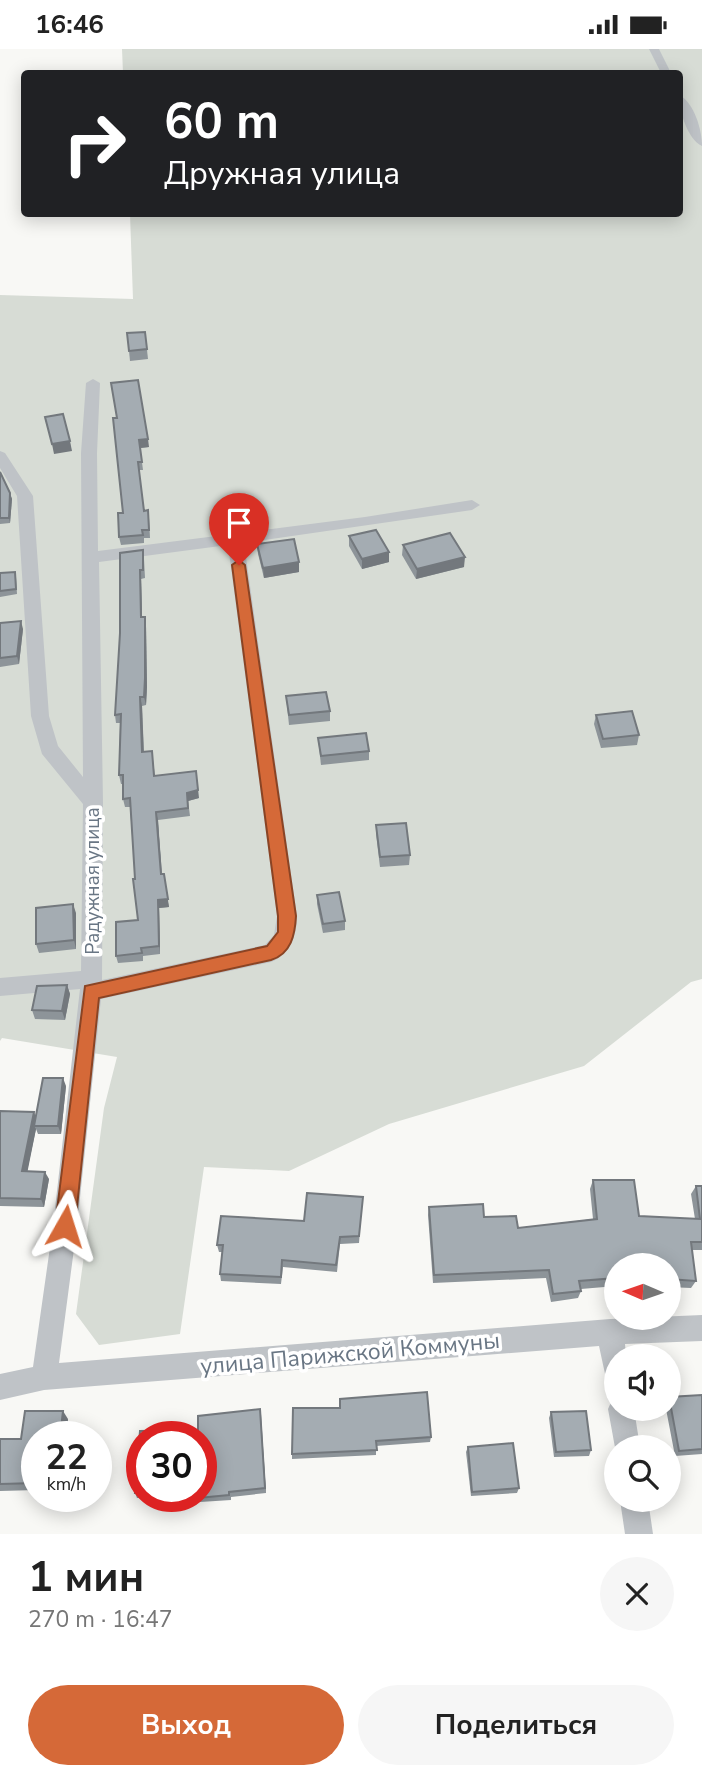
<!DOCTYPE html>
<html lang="ru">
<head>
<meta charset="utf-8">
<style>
	:root { --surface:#fff; --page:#f6f6f6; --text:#222; --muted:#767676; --accent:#d56938 }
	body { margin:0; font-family:"Nunito Sans",sans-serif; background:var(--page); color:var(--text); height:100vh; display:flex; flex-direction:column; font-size:26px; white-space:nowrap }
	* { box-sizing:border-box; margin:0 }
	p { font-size:23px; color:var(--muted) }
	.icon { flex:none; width:38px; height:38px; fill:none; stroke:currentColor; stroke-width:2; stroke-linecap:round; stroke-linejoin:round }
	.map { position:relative; height:1485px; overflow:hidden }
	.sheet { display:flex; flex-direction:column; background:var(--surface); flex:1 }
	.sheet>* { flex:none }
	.banner { position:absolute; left:21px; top:21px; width:662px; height:147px; border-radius:7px; box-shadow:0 4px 18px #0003; background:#202124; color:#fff; overflow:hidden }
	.needle { width:46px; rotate:272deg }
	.buttons { position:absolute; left:604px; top:1204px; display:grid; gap:14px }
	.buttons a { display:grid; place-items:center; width:77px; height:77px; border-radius:50%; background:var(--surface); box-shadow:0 4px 18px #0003; font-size:35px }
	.speed { position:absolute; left:21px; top:1372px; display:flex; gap:14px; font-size:35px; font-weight:700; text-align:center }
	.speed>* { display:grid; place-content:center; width:91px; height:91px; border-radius:50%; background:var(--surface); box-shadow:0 4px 18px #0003; line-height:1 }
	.speed small { font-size:18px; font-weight:400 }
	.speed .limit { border:10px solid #d22; background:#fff; color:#111 }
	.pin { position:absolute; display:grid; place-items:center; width:60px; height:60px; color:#fff; margin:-72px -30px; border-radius:50% 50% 50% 0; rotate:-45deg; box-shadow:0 0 7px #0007 }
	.pin .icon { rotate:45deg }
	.me { position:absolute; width:77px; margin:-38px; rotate:6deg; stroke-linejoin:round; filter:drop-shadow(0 0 5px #0008) }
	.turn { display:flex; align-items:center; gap:24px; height:147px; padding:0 28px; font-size:32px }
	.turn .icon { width:91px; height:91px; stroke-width:2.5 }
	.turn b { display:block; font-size:49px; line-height:60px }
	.round { display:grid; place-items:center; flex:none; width:74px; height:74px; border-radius:37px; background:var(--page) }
	.summary { display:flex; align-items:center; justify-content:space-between; height:119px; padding:0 28px }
	h1 { font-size:42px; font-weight:700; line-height:52px }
	.action { display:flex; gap:14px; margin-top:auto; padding:14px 28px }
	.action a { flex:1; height:80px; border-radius:42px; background:var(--accent); color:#fff; font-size:28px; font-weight:700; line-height:80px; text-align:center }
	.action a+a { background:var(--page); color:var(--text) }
	.status { display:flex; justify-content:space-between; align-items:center; height:49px; padding:0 35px; background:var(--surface); direction:ltr }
	.status svg { height:19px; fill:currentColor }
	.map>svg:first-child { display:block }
	.green { fill:#d7dcd5 }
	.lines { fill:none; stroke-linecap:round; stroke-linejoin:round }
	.minor { fill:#bfc3c7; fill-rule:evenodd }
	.wall { fill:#8d9499; fill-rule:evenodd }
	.shaded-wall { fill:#73787d }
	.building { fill:#a4acb2; stroke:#73787d; stroke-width:2 }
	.route { fill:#d56938; stroke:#8a4424; stroke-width:2 }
	.labels { text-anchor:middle; stroke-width:7; stroke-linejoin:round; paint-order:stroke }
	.street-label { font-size:19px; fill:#697684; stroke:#fff }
	.near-street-label { font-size:23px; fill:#697684; stroke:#fff }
</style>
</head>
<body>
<div class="status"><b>16:46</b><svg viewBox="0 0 49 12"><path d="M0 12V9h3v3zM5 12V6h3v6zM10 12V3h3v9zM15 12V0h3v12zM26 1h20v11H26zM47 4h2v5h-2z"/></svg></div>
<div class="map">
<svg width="702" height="1485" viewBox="0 0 702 1485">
	<rect width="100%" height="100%" fill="#f8f8f5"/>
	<!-- green -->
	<polygon class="green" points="122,0 702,0 702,930 691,933 584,1017 389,1075 289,1122 204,1118 180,1285 99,1296 76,1265 104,1059 117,1008 2,989 0,992 0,246 133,250 130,165 679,164 679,24 123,24"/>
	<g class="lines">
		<!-- minor -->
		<g class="minor">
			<polygon points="649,0 659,0 671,24 661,24"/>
			<path d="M 679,46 C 694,53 702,81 702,97 C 687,90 679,61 679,46 Z"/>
			<path d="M 93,330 L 100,334 L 97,404 L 98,502 L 365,468 L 472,451 L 480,456 L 472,461 L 244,494 L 297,867 C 297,886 290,906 271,913 L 101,950 L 77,1177 L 59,1314 L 610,1270 L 702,1266 L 702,1292 L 625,1295 L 626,1307 L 616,1307 L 616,1338 L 607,1334 L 599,1297 L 44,1341 L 0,1351 L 0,1325 L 33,1318 L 53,1177 L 80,940 L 0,947 L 0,929 L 81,922 L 83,755 L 42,705 L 31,667 L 17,447 L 0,419 L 0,402 L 5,404 L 33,447 L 49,667 L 58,697 L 83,728 L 81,404 L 86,334 ZM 228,496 L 277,867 L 274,886 L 265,896 L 102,931 L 103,753 L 99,513 Z"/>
			<polygon points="616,1349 616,1360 634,1360 640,1398 616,1398 616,1404 608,1360 612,1351"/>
			<polygon points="620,1451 648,1451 653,1485 625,1485"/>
		</g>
	</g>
	<!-- wall -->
	<g class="wall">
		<polygon points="145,283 148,310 130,312 129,302"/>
		<polygon points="116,369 149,398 140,399 143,421 139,421 144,462 149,469 150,489 144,489 144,494 121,496 119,488 123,464"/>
		<polygon points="0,423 12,450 10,474 0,475"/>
		<polygon points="349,487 389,513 362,520 349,497"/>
		<polygon points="257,495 299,523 264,529 258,505"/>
		<polygon points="403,496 464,518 416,530 402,506"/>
		<polygon points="144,510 145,529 141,530 142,568 145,568 146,577 147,638 146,656 142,657 144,703 153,711 155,727 199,749 188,752 190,767 158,771 162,825 169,858 159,859 160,905 143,907 143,912 118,914 116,907 138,871 130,758 125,758 123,750 123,735 121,735 119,726 120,674 116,674 115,666 120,584"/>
		<polygon points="0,524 16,528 17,545 0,548"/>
		<polygon points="0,574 23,580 19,615 0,618"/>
		<polygon points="286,647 330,662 330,672 289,676"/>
		<polygon points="596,666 639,686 637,696 601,699 594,675"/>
		<polygon points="318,689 369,702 369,711 321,716"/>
		<polygon points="376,776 410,806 409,816 380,818 376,785"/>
		<polygon points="317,846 345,872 345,881 323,884 317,855"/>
		<polygon points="76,864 76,900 39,904 36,895"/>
		<polygon points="67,936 70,945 65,971 35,970 32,961"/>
		<polygon points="66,1037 61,1085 38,1085 36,1080 27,1122 49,1130 44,1158 0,1157 0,1062 36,1068"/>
		<polygon points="593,1131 639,1167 695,1170 691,1145 696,1137 702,1137 702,1201 692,1201 696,1232 691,1239 668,1238 668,1216 616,1216 616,1237 581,1240 581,1242 578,1249 551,1253 546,1229 433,1234 428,1166 429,1158 484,1168 518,1179 593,1170 590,1140"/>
		<polygon points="362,1155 359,1194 340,1195 337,1223 283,1218 281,1235 221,1232 220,1225 222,1203 219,1203 217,1196"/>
		<polygon points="702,1346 702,1405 675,1407 666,1360 668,1360 669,1348"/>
		<polygon points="340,1359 431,1388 430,1393 376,1397 376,1406 292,1410 292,1405"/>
		<path d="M 260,1360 L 266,1444 L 231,1448 L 231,1451 L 200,1453 L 198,1448 L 137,1449 L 135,1444 L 140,1382 L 198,1381 L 198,1367 ZM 142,1388 L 201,1388 L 201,1447 L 142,1447 Z"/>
		<polygon points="551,1363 591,1401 589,1407 554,1408 549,1369"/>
		<polygon points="68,1370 66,1388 37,1388 37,1441 0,1442 0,1390 21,1390"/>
		<polygon points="468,1398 519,1439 517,1444 471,1447 466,1403"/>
	</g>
	<!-- shaded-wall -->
	<g class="shaded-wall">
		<polygon points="148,390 149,398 140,399 143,421 139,391"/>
		<polygon points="70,392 72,402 54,405 52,395"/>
		<polygon points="10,444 12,450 10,474 9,469"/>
		<polygon points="389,503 389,513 362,520 362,510"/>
		<polygon points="465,508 464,518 416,530 417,520"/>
		<polygon points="299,513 299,523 264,529 263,519"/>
		<polygon points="140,521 141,530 142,577 141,568"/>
		<polygon points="145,568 146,577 147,638 146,656 144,648"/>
		<polygon points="21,572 23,580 19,615 17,607"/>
		<polygon points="140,648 142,657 144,712 142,703"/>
		<polygon points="196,722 199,749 188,752 190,767 187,744"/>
		<polygon points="156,763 158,771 162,834 161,825"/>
		<polygon points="164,825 169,858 159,859 160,905 159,897 158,851"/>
		<polygon points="73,855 76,864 76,900 74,891"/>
		<polygon points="67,936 70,945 65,971 62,962"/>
		<polygon points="63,1029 66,1037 61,1085 58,1077"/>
		<polygon points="34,1063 37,1071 34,1077 36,1080 26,1130 22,1122"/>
		<polygon points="45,1123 49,1130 44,1158 41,1150"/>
		<polygon points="260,1360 261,1365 266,1444 265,1439"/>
		<polygon points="63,1362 68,1370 66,1388 60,1388"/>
	</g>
	<!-- building -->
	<g class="building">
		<polygon points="145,283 147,300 129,302 127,284"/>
		<polygon points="138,331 148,390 139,391 142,413 138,413 144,462 148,461 149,481 142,481 143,486 119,488 118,464 123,464 113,369 117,369 111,334"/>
		<polygon points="63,365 70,392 52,395 45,368"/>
		<polygon points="0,423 10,444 9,469 0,469"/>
		<polygon points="376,481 389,503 362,510 349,487"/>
		<polygon points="450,484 465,508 417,520 403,496"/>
		<polygon points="294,490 299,513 263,519 257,495"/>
		<polygon points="143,501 143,521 140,521 141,568 145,568 145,629 144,648 140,648 142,703 152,702 154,727 196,722 198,741 187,744 188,759 156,763 161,825 164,825 168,850 158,851 159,897 141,899 142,904 116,907 116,873 138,871 133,830 135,830 130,749 123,750 123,726 119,726 121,665 115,666 120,584 120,504"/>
		<polygon points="15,523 16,540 0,542 0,524"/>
		<polygon points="21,572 17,607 0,609 0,574"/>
		<polygon points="326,643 330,662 289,666 286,647"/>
		<polygon points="632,662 639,686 603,690 596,666"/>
		<polygon points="366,684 369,702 321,707 318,689"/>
		<polygon points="406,774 410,806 380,808 376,776"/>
		<polygon points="339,843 345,872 323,875 317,846"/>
		<polygon points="73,855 74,891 36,895 36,859"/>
		<polygon points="67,936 62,962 32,961 37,937"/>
		<polygon points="43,1029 63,1029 58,1077 34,1077"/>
		<polygon points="0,1062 34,1063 22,1122 45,1123 41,1150 0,1149"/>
		<polygon points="593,1131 634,1131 639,1167 700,1170 696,1137 702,1137 702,1193 691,1193 696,1232 668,1230 668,1216 616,1216 616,1229 579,1232 581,1242 553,1245 549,1221 434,1226 429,1158 483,1155 484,1168 516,1167 518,1179 597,1170"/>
		<polygon points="307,1144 363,1148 359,1187 340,1188 336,1216 282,1211 281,1228 220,1225 223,1196 217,1196 221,1167 304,1172"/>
		<polygon points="427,1343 431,1388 376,1392 377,1401 292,1405 293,1359 340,1359 340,1350"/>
		<polygon points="702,1346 702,1400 679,1402 669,1348"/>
		<polygon points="260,1360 265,1439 229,1443 229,1446 198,1449 198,1447 201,1447 201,1388 142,1388 142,1444 135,1444 140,1382 198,1381 198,1367"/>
		<polygon points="25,1362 63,1362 60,1388 37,1388 37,1434 0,1435 0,1390 21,1390"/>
		<polygon points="586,1362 591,1401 556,1403 551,1363"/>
		<polygon points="513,1394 519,1439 472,1443 468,1398"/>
	</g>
	<!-- route -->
	<path class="route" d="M 239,511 L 245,516 L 296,867 C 295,886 291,905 271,911 L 99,949 L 75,1177 L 72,1184 L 65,1187 L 58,1184 L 55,1177 L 85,937 L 267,897 L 278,883 L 278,867 L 232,516 Z"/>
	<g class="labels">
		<!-- street labels -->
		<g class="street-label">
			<text transform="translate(92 832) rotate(-90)" y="7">Радужная улица</text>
		</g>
		<!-- near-street labels -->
		<g class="near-street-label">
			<text transform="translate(350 1304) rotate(-5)" y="8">улица Парижской Коммуны</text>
		</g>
	</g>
</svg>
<div class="buttons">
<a><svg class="needle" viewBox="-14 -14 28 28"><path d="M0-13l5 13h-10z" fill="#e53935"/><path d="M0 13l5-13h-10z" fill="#767676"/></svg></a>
<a><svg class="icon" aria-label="sound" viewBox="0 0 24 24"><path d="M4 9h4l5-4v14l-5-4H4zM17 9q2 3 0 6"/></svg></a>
<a><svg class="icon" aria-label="search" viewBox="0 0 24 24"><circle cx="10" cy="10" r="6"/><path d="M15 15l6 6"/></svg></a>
</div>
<div class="speed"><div>22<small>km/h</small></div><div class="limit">30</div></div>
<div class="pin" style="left:239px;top:516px;background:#d93025"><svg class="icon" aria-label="arrive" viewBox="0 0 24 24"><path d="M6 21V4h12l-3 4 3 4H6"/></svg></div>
<svg class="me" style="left:65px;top:1177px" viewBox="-20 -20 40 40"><path d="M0-17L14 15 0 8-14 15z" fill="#d56938" stroke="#fff" stroke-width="4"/></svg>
<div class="banner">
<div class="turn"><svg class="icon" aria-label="right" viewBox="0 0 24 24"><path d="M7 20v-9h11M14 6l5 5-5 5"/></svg><div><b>60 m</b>Дружная улица</div></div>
</div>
</div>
<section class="sheet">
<div class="summary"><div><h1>1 мин</h1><p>270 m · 16:47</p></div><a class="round"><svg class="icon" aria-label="close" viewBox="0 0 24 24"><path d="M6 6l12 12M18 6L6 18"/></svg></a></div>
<div class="action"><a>Выход</a><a>Поделиться</a></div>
</section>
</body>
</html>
